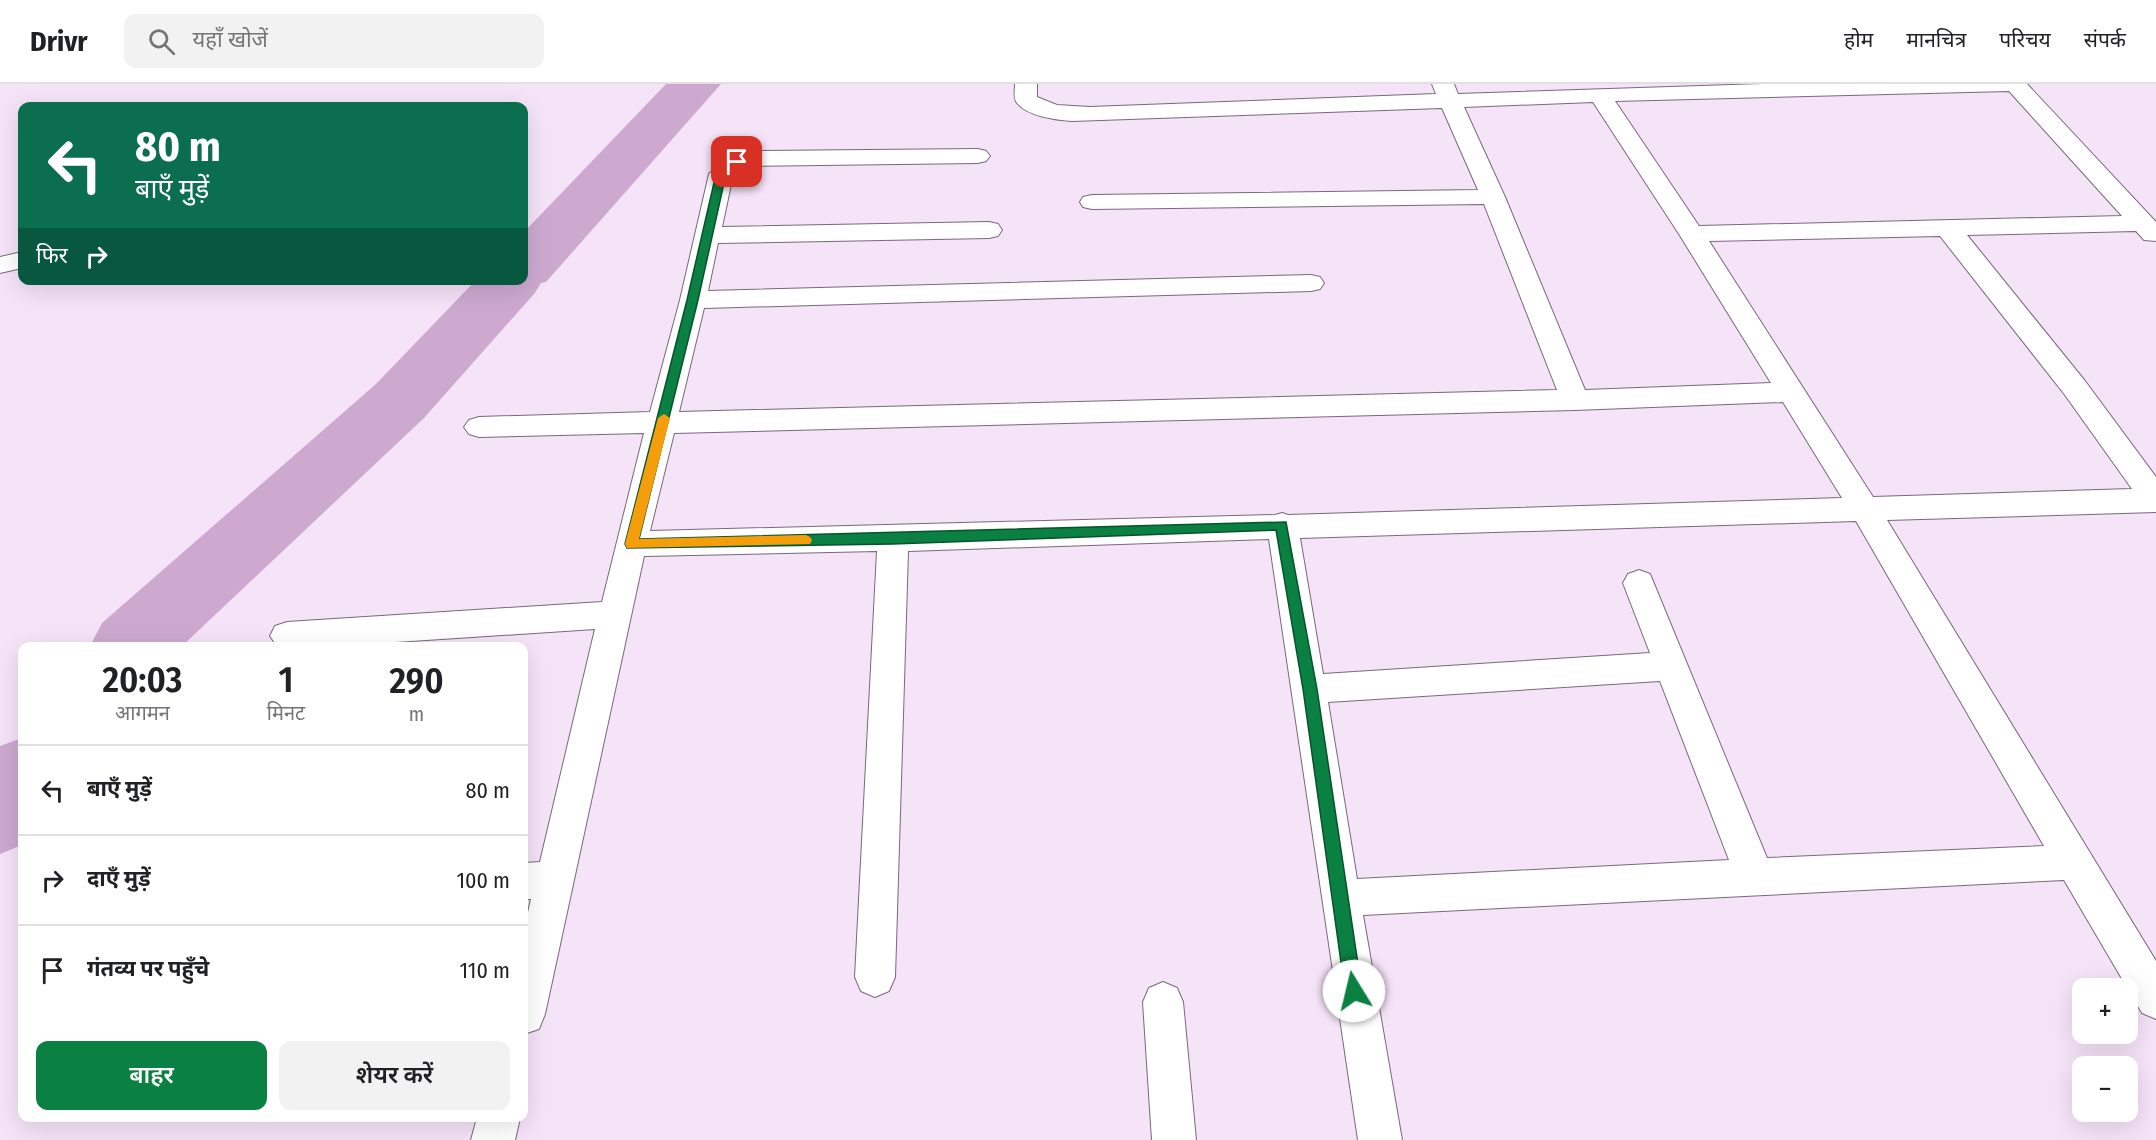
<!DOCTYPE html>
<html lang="hi">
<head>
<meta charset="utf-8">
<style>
	:root { --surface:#fff; --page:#f2f2f2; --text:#202124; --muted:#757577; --line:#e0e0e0; --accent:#0b8043 }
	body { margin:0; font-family:"Fira Sans Condensed","Noto Sans Devanagari",sans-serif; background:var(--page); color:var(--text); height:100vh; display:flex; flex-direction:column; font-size:22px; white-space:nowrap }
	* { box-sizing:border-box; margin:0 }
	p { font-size:20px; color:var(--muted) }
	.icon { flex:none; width:33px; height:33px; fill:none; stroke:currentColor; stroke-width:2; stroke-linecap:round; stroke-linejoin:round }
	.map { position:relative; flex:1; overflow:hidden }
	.side { position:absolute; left:18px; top:558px; width:510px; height:480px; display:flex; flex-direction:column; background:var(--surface); border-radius:12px; box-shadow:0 6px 24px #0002 }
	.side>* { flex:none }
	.hud { position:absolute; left:18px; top:18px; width:510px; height:183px; border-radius:12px; box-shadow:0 6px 24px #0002; background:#0b6e4f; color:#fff; overflow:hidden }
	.fabs { position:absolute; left:2072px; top:894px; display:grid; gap:12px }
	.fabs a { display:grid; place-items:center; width:66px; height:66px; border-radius:12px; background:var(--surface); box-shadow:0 6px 24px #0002; font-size:30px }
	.pin { position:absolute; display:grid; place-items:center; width:51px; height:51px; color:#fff; margin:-26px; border-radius:12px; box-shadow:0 3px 9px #0006 }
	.me { position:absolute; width:66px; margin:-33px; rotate:351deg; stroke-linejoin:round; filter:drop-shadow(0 0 4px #0008) }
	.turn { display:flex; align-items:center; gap:21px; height:126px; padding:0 18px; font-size:27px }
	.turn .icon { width:78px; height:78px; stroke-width:2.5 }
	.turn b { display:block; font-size:42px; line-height:51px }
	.then { display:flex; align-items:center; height:57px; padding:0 18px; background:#0003; gap:12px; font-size:22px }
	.eta { display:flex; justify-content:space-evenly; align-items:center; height:102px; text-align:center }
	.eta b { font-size:36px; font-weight:600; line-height:42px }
	.cta { display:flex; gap:12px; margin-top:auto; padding:12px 18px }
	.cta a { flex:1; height:69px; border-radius:12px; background:var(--accent); color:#fff; font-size:24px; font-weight:600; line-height:69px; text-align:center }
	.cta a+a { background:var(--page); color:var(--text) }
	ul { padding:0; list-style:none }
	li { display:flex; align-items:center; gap:18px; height:90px; padding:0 18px; border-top:2px solid var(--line) }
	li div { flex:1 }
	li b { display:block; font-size:22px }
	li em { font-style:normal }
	header { display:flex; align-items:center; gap:36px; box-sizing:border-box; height:84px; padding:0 30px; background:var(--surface); border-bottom:2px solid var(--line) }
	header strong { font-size:28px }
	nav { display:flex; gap:33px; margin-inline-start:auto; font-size:21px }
	.search { width:420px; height:54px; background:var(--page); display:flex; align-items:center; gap:15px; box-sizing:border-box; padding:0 21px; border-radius:12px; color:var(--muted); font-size:22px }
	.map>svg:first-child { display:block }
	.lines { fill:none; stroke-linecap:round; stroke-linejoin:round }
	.river { fill:#cda9d0; fill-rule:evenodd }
	.minor-casing { stroke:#78697a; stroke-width:2 }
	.minor { fill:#fff; fill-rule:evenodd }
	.route { fill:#0b8043; stroke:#07532c; stroke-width:1.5 }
	.slow { fill:#f59e0b }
</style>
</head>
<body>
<header>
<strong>Drivr</strong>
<div class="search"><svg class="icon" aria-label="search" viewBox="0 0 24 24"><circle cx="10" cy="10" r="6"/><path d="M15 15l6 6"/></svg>यहाँ खोजें</div>
<nav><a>होम</a><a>मानचित्र</a><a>परिचय</a><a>संपर्क</a></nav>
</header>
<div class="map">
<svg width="2156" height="1056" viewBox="0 0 2156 1056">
	<rect width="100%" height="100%" fill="#f5e3f7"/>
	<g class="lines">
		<!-- river -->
		<g class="river">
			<polygon points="666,0 721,0 546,198 541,199 534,210 424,334 182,562 90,562 102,539 376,300 476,196 524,196 524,148"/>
			<polygon points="22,654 22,761 0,770 0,662"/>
		</g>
		<defs>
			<g id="minor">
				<path d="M 1015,0 L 1037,0 L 1037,13 L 1057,21 L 1090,23 L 1436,10 L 1432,0 L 1454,0 L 1458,10 L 1762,0 L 2027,0 L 2156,138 L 2156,157 L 2144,156 L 2136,147 L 1967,151 L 2085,297 L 2156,393 L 2156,428 L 1887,436 L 2156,877 L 2156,935 L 2142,929 L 2064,796 L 1363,831 L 1402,1056 L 1358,1056 L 1269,455 L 908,467 L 895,893 L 889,907 L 875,913 L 861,907 L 855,893 L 877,467 L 644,472 L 545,930 L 539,945 L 524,950 L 524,846 L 531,815 L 524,815 L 524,779 L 540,778 L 595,545 L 335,562 L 277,562 L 270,552 L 275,542 L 287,538 L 602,518 L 644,349 L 479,353 L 469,350 L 464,343 L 469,336 L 479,333 L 650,328 L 680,216 L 709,90 L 723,76 L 753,67 L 978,65 L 986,67 L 990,72 L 986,77 L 978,79 L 751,82 L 733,91 L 722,143 L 989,138 L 998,140 L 1002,146 L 998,152 L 989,154 L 718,159 L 708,207 L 1311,191 L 1320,193 L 1324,199 L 1320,205 L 1311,207 L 704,224 L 679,328 L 1557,306 L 1484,120 L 1092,125 L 1083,123 L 1080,118 L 1083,113 L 1092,111 L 1478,106 L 1442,24 L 1072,37 C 1056,36 1027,32 1017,19 C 1013,14 1015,6 1015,0 ZM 2009,7 L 2122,132 L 1699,142 L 1615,17 ZM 1593,18 L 1679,150 L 1771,299 L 1585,306 L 1505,113 L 1464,23 ZM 1940,152 L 2065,311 L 2132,405 L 1873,413 L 1709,157 ZM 1783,318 L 1842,414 L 1288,431 L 1282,429 L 1275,431 L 650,447 L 674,349 L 1575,326 ZM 1856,437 L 2044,762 L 1767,774 L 1650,490 L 1639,486 L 1628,490 L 1623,499 L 1650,569 L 1323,590 L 1300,454 ZM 1660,597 L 1729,776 L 1357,795 L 1328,618 Z"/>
				<polygon points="22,168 22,184 0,189 0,173"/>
				<polygon points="1163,898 1177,904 1183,918 1196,1056 1152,1056 1143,918 1149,904"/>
				<polygon points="477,1034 520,1034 515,1056 471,1056"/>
			</g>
		</defs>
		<!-- minor casing -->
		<use href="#minor" class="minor-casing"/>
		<!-- minor -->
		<use href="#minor" class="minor"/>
	</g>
	<!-- route -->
	<polygon class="route" points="737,75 742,78 740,80 726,90 698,216 639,455 1286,438 1317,605 1362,907 1360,913 1354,915 1348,913 1345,907 1303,605 1276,446 893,460 627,464 625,460 687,216 716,90 723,81"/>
	<!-- slow -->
	<polygon class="slow" points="664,330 670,334 639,455 806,451 810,453 812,456 810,460 627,464 625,460 658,334"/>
</svg>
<div class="fabs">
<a>+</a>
<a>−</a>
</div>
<div class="pin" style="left:737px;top:78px;background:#d93025"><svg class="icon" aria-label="arrive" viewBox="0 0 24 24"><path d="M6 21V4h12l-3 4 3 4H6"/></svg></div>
<svg class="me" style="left:1354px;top:907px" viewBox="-20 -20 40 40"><circle r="19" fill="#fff"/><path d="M0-13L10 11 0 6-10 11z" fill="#0b8043"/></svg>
<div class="hud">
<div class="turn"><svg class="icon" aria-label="left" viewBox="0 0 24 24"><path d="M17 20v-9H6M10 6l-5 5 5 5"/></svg><div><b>80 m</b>बाएँ मुड़ें</div></div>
<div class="then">फिर<svg class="icon" aria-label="right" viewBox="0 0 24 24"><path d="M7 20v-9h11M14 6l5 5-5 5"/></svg></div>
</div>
<section class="side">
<div class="eta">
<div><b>20:03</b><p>आगमन</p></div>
<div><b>1</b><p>मिनट</p></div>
<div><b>290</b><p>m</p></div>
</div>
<ul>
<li><svg class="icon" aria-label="left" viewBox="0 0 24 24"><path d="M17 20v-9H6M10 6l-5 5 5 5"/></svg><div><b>बाएँ मुड़ें</b></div><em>80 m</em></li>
<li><svg class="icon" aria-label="right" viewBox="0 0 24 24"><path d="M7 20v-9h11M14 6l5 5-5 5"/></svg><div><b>दाएँ मुड़ें</b></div><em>100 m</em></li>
<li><svg class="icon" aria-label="arrive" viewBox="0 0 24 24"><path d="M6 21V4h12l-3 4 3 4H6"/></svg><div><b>गंतव्य पर पहुँचे</b></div><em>110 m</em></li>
</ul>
<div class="cta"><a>बाहर</a><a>शेयर करें</a></div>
</section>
</div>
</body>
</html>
